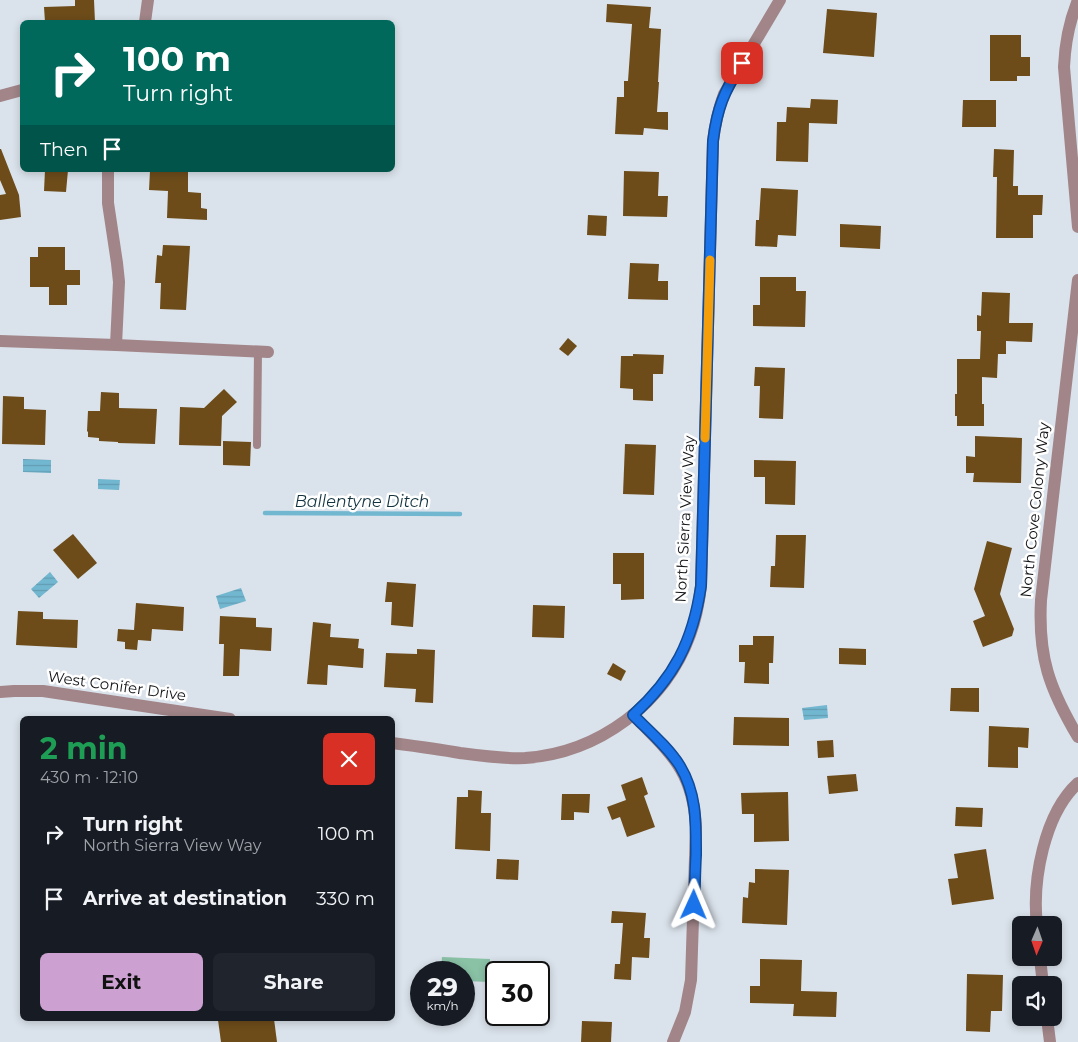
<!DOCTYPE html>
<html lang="en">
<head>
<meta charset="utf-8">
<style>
	:root { --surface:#171b24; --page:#20242c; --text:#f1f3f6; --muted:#9ea1a6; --accent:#cca1d1 }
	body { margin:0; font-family:Montserrat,sans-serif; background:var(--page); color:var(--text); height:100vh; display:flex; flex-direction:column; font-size:19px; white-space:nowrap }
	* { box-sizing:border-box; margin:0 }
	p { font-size:16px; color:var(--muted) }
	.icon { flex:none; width:28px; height:28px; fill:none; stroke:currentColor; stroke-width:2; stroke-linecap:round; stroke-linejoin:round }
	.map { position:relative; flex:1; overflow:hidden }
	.panel { position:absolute; left:20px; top:716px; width:375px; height:305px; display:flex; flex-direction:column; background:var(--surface); border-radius:8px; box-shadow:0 2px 8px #0003 }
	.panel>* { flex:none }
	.top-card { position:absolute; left:20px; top:20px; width:375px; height:152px; border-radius:8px; box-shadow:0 2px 8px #0003; background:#00695c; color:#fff; overflow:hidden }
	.needle { width:32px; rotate:182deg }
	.controls { position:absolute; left:1012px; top:916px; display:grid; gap:10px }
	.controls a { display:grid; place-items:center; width:50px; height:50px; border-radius:8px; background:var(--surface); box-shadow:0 2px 8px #0003; font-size:25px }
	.speed { position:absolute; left:410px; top:961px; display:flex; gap:10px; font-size:25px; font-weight:700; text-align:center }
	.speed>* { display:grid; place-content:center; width:65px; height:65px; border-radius:50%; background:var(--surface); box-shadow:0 2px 8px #0003; line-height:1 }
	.speed small { font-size:12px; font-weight:400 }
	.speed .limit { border:2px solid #111; border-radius:8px; background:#fff; color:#111 }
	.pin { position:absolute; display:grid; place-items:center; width:42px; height:42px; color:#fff; margin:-21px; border-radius:10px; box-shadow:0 2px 8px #0006 }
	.me { position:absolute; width:55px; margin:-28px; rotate:1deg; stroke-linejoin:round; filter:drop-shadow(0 0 4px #0008) }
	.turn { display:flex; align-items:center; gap:18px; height:105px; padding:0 20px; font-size:22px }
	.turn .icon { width:65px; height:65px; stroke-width:2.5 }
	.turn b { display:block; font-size:35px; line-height:42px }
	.then { display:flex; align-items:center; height:48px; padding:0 20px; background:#0003; gap:10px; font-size:19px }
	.round { display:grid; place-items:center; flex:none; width:52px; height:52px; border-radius:8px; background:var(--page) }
	.headline { display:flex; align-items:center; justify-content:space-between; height:85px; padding:0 20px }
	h1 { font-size:30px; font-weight:700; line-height:38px; color:#1e9e55 }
	.primary-button { display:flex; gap:10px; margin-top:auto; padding:10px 20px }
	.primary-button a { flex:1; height:58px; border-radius:8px; background:var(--accent); color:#111; font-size:20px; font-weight:700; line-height:58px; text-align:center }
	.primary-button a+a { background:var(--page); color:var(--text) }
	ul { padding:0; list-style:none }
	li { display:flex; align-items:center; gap:15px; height:65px; padding:0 20px }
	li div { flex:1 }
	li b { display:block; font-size:19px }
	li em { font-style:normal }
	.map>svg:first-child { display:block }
	.green { fill:#8ac2a6 }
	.water { fill:url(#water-rules) }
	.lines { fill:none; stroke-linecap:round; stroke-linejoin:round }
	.stream { stroke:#72b7d0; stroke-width:4.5 }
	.building { fill:#6d4c1a }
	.service { stroke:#a18588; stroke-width:8 }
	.minor { stroke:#a18588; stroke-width:12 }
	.route-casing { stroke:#114b97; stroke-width:12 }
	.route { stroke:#1a73e8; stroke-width:9 }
	.slow { stroke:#f59e0b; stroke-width:9 }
	.labels { text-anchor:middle; stroke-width:5; stroke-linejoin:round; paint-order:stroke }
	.street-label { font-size:15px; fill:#111316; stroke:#fff }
	.water-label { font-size:16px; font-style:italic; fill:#12333f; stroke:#fff }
</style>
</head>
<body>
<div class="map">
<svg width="1078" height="1042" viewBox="0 0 1078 1042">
	<defs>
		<pattern id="water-rules" width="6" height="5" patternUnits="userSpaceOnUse" patternTransform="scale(1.25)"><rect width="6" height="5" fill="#72b7d0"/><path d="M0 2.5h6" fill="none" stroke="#629cb2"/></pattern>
	</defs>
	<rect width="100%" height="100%" fill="#dae2eb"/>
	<!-- green -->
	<polygon class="green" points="442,957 490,959 489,982 464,981 464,972 441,972"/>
	<!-- water -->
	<g class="water">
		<polygon points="23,459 51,460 51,473 23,472"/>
		<polygon points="98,479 120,480 119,490 98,489"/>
		<polygon points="50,572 58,582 39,598 31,589"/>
		<polygon points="241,588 246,601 220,609 216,596"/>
		<polygon points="827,705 828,718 804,720 802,708"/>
	</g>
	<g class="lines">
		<!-- stream -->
		<polyline class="stream" points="265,513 460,514"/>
	</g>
	<!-- building -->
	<g class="building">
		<polygon points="75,0 94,0 95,22 45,22 44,7 75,6"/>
		<polygon points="607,4 651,7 649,28 661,29 658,82 659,82 657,112 668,112 668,130 644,128 643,135 615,134 617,97 624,97 624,81 628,81 632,24 606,22"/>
		<polygon points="827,9 877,13 874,57 823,53"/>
		<polygon points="990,35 1021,35 1021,57 1030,57 1030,76 1017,76 1017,81 990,81"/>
		<polygon points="811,99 838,100 837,124 809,123 808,162 776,161 777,122 786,122 787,107 810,108"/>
		<polygon points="963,100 996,100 996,127 962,127"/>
		<polygon points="0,149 1,149 19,195 21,217 0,220 0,195 6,194 0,180"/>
		<polygon points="994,149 1014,150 1013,186 1018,186 1018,195 1043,195 1042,215 1033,215 1033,238 996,238 997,177 993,177"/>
		<polygon points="45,170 68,170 66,192 44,191"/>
		<polygon points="161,170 188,170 188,192 201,193 201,208 207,209 207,220 167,218 168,191 149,190 150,171 161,171"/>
		<polygon points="624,171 659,172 658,196 668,196 667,217 623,216"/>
		<polygon points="761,188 798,190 796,236 778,235 777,247 755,246 756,220 759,220"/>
		<polygon points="588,215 607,216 606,236 587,235"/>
		<polygon points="840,224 881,226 880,249 840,247"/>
		<polygon points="163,245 190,246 186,310 160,309 161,283 155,283 157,255 162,256"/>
		<polygon points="38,247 65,247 65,270 80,270 80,285 67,285 67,305 49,305 49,287 30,287 30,257 38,257"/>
		<polygon points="630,263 659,264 658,281 668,281 668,300 628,299"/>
		<polygon points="760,277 796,277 796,291 806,291 805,327 753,326 753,305 760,305"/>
		<polygon points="982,292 1010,293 1009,323 1033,323 1032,342 1006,341 1006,354 998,354 997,378 982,377 982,404 984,404 984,426 957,426 957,416 955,416 955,394 957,394 957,359 980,359 981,331 977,331 977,315 981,316"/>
		<polygon points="568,338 577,346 568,356 559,349"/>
		<polygon points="633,354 664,355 663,374 653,374 653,401 633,400 633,389 620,388 621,356 633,356"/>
		<polygon points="755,367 785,368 783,419 759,418 760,386 754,386"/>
		<polygon points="224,389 237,402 222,416 221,446 179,445 180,407 204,408"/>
		<polygon points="101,392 119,393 119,408 157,409 155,444 118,443 118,442 99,441 99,438 88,437 88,432 87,431 88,411 100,411"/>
		<polygon points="3,396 24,397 24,409 46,410 45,445 2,444"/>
		<polygon points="975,436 1022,438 1021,483 973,482 974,473 966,473 966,456 975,457"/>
		<polygon points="223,441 251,442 250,466 223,465"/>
		<polygon points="625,444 656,445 654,495 623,494"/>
		<polygon points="754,460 796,461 795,505 765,504 765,477 754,477"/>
		<polygon points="73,534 97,563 78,579 53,550"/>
		<polygon points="776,535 806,535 804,588 770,587 771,566 775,566"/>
		<polygon points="987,541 1012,548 1000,594 1014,629 1012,636 983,647 973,621 985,616 974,589"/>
		<polygon points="613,553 644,553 644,599 621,600 621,584 613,584"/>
		<polygon points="387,582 416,584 413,627 391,625 392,602 385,602"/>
		<polygon points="136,603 184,607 183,631 152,629 151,641 138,640 137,650 125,649 125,642 117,641 118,629 134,630"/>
		<polygon points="533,605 565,606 564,638 532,637"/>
		<polygon points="18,611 43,612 43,619 78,620 77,648 16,645"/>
		<polygon points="220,616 256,618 256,627 272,628 271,651 240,649 239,676 223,676 224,644 219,644"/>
		<polygon points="313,622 331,624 330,637 359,639 358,648 364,649 363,668 328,665 327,685 307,684"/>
		<polygon points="753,636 774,636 773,663 769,663 769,684 744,683 745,662 739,662 739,645 753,645"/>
		<polygon points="839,648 866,649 866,665 839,664"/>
		<polygon points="417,649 435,650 433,703 415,702 416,689 384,687 386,653 417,654"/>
		<polygon points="613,663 626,671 621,681 607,674"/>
		<polygon points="951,688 979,688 979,712 950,711"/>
		<polygon points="734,717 789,718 789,746 733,745"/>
		<polygon points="989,726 1029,728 1028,748 1018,747 1018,768 988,767"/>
		<polygon points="833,740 834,757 818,758 817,741"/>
		<polygon points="856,774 858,791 829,794 827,776"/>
		<polygon points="642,777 648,794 644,796 655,827 627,837 620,817 612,820 607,807 626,800 621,785"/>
		<polygon points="468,790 482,791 481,813 491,813 490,851 455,849 457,797 468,797"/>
		<polygon points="788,792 789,841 754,842 754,814 742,814 741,793"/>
		<polygon points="562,794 590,794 589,813 574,812 574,820 561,820"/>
		<polygon points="956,807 983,808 982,827 955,826"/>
		<polygon points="986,849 994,899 952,905 948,879 958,878 954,854"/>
		<polygon points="497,859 519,860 518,880 496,879"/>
		<polygon points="755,869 789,870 787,925 742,923 743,897 748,898 749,882 755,883"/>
		<polygon points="612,911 646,913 644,938 650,938 649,958 632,957 631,980 614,979 615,964 620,964 623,923 611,923"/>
		<polygon points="760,959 802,960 801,991 837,992 836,1017 793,1016 794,1004 750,1003 750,986 760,986"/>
		<polygon points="967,974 1003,975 1002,1011 991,1011 990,1032 966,1031"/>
		<polygon points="233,1019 274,1019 277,1042 221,1042 218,1020"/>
		<polygon points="582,1021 612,1022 611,1042 581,1042"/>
	</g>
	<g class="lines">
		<!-- service -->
		<polyline class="service" points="257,445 258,351"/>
		<!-- minor -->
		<g class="minor">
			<path d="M 1078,0 C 1069,22 1065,43 1064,67 L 1078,227"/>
			<polyline points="145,22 148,0"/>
			<polyline points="0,96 22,90"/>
			<polyline points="108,170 108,203 117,263 119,282 116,345"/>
			<path d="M 1078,280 L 1041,600 C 1038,657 1049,688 1078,737"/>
			<polyline points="0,341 116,345 268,352"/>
			<polyline points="0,692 14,691 43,691 230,719"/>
			<path d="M 633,715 C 670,753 693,770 696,827 L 691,980 L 685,1012 L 673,1042"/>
			<path d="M 392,743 C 415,746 438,749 460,753 C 482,756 503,759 525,758 C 598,753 665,704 690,635 C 696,619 699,603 701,586 L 713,141 C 715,125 718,110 724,94 L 780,0"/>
			<path d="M 1037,925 C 1032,881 1044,814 1078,783"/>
			<polyline points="1040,958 1043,985"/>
			<polyline points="1047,1018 1050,1042"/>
		</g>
	</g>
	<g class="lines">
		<defs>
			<path id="route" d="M 694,905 C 695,889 695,872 696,855 C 696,824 697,794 680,766 C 668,747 649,731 633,715 C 674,678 693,641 701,586 L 713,141 C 717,108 724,92 742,63"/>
		</defs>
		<!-- route casing -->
		<use href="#route" class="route-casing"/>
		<!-- route -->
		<use href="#route" class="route"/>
		<!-- slow -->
		<polyline class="slow" points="705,438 710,260"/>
	</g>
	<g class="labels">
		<!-- street labels -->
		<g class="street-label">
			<text transform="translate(1035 510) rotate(-84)" y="5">North Cove Colony Way</text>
			<text transform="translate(685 519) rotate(-87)" y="5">North Sierra View Way</text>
			<text transform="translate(117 686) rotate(8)" y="5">West Conifer Drive</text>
		</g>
		<!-- water labels -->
		<g class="water-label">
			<text x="362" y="507">Ballentyne Ditch</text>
		</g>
	</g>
</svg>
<div class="controls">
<a><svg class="needle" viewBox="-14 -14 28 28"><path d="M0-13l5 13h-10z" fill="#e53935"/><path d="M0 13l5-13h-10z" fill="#9ea1a6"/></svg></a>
<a><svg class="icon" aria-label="sound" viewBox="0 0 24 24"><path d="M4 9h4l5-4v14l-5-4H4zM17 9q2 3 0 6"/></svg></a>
</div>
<div class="speed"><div>29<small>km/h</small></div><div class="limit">30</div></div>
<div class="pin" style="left:742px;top:63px;background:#d93025"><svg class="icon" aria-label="arrive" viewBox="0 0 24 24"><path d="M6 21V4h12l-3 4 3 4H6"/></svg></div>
<svg class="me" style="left:694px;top:905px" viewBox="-20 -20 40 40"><path d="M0-17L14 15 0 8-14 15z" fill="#1a73e8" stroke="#fff" stroke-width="4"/></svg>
<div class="top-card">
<div class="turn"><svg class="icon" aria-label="right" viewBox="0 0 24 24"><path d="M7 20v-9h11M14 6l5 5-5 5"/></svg><div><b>100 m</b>Turn right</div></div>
<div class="then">Then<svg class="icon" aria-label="arrive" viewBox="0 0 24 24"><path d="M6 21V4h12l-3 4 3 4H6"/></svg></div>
</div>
<section class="panel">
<div class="headline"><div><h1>2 min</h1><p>430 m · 12:10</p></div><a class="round" style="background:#d93025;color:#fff"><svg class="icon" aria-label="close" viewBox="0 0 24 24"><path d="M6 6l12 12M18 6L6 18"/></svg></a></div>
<ul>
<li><svg class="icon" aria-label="right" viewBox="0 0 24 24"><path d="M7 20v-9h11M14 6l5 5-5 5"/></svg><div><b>Turn right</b><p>North Sierra View Way</p></div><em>100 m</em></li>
<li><svg class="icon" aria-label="arrive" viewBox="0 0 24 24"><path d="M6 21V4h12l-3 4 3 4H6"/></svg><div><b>Arrive at destination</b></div><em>330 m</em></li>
</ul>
<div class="primary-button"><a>Exit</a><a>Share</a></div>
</section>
</div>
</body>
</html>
